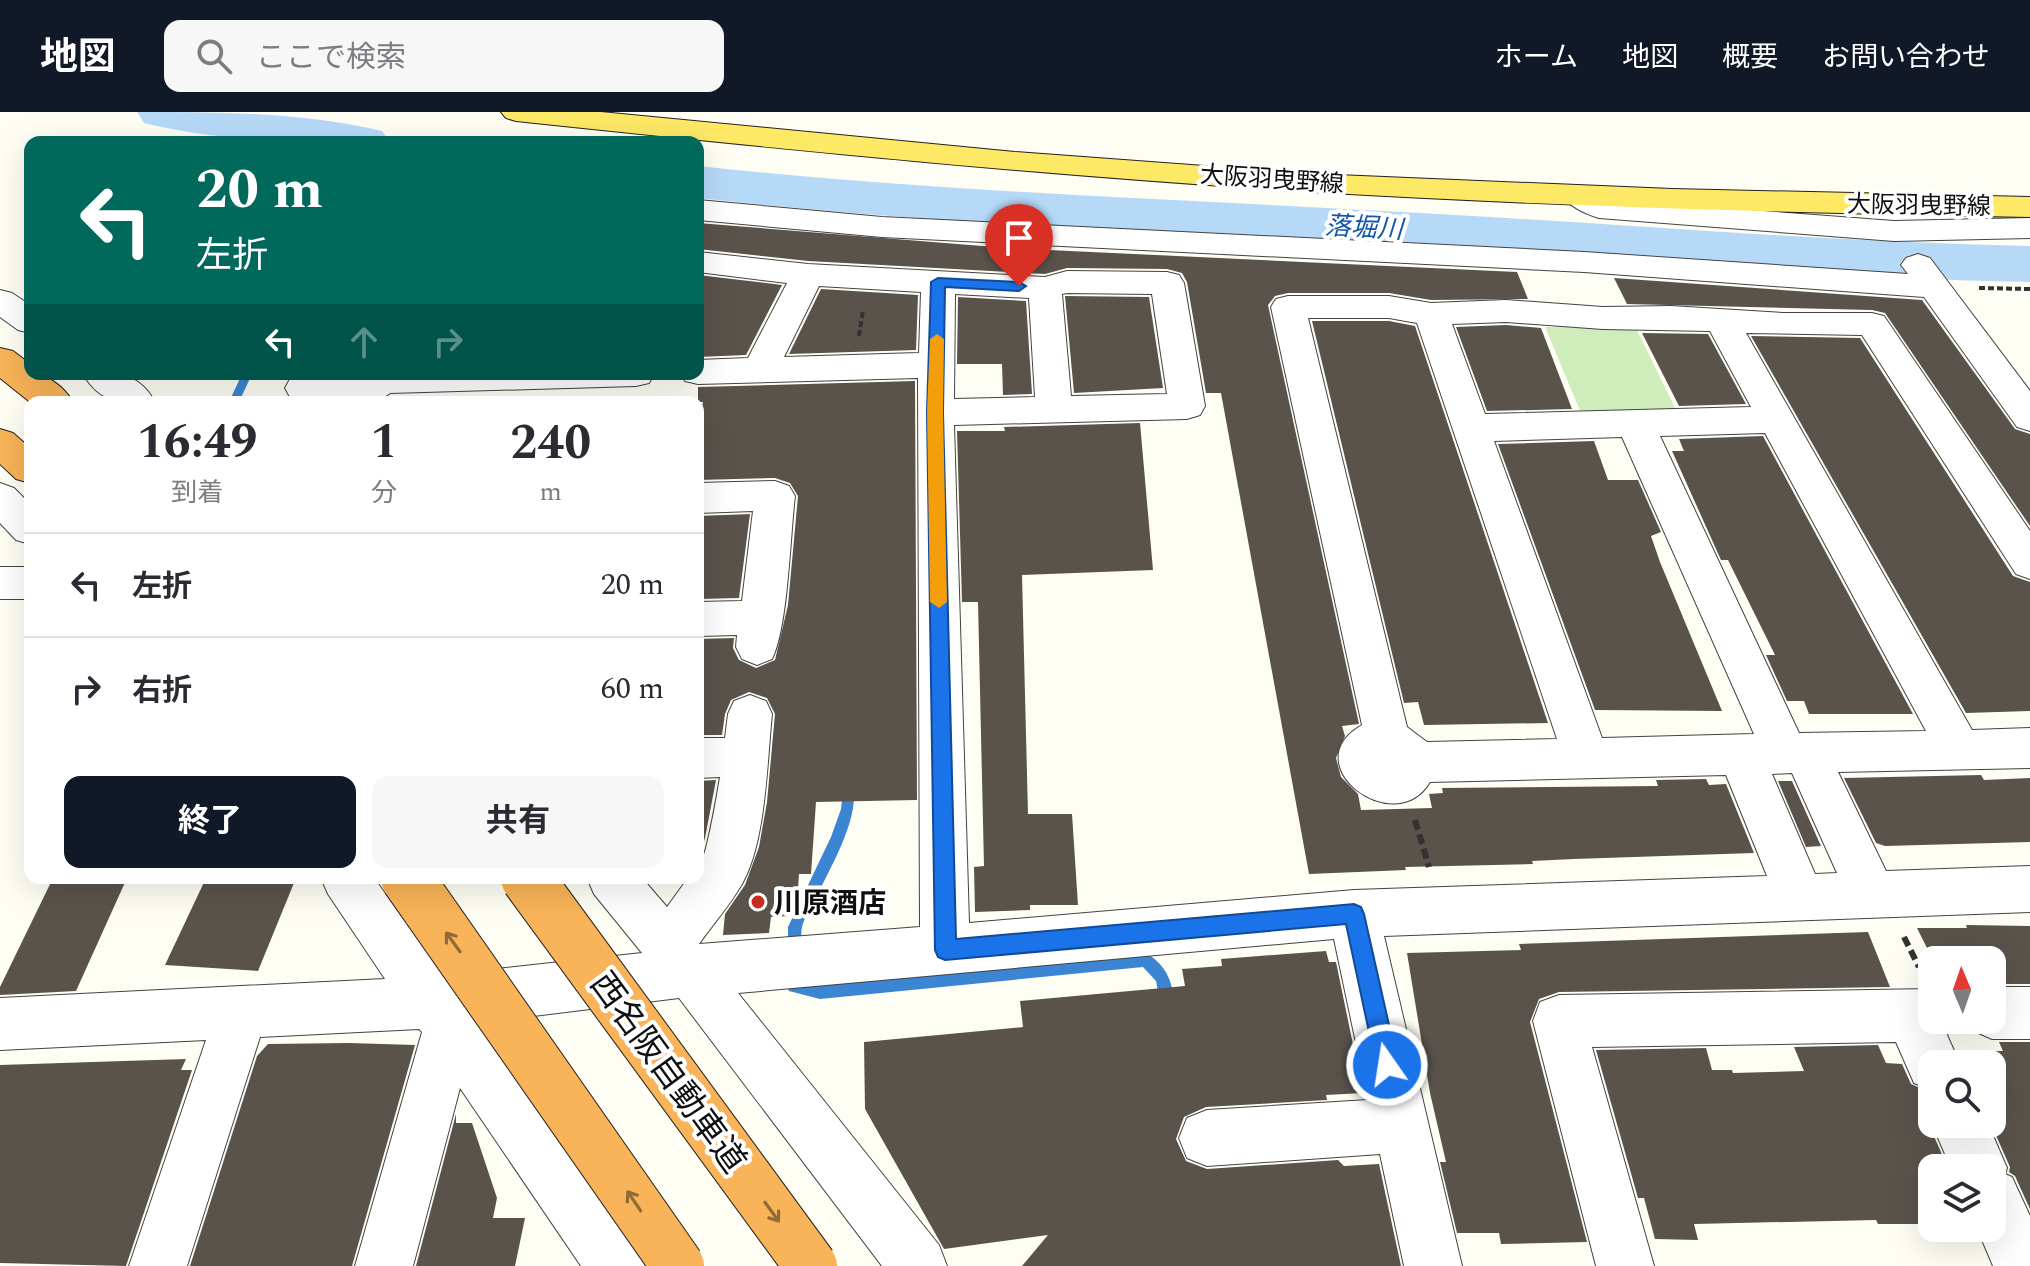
<!DOCTYPE html>
<html lang="ja">
<head>
<meta charset="utf-8">
<style>
	:root { --surface:#fff; --page:#f7f7f7; --text:#2b2b33; --muted:#7c7c81; --line:#e1e1e2; --accent:#111827 }
	body { margin:0; font-family:Spectral,"Noto Sans JP",serif; background:var(--page); color:var(--text); height:100vh; display:flex; flex-direction:column; font-size:30px; white-space:nowrap }
	* { box-sizing:border-box; margin:0 }
	p { font-size:26px; color:var(--muted) }
	.icon { flex:none; width:44px; height:44px; fill:none; stroke:currentColor; stroke-width:2; stroke-linecap:round; stroke-linejoin:round }
	.map { position:relative; flex:1; overflow:hidden }
	.side { position:absolute; left:24px; top:284px; width:680px; height:488px; display:flex; flex-direction:column; background:var(--surface); border-radius:16px; box-shadow:0 8px 32px #0002 }
	.side>* { flex:none }
	.guide { position:absolute; left:24px; top:24px; width:680px; height:244px; border-radius:16px; box-shadow:0 8px 32px #0002; background:#00695c; color:#fff; overflow:hidden }
	.needle { width:52px; rotate:358deg }
	.tools { position:absolute; left:1918px; top:834px; display:grid; gap:16px }
	.tools a { display:grid; place-items:center; width:88px; height:88px; border-radius:16px; background:var(--surface); box-shadow:0 8px 32px #0002; font-size:40px }
	.pin { position:absolute; display:grid; place-items:center; width:68px; height:68px; color:#fff; margin:-82px -34px; border-radius:50% 50% 50% 0; rotate:-45deg; box-shadow:0 0 8px #0007 }
	.pin .icon { rotate:45deg }
	.me { position:absolute; width:88px; margin:-44px; rotate:347deg; stroke-linejoin:round; filter:drop-shadow(0 0 6px #0008) }
	.turn { display:flex; align-items:center; gap:28px; height:168px; padding:0 40px; font-size:36px }
	.turn .icon { width:104px; height:104px; stroke-width:2.5 }
	.turn b { display:block; font-size:56px; line-height:68px }
	.lanes { display:flex; align-items:center; height:76px; padding:0 40px; background:#0003; justify-content:center; gap:40px; direction:ltr }
	.lanes .off { opacity:.35 }
	.eta { display:flex; justify-content:space-evenly; align-items:center; height:136px; text-align:center }
	.eta b { font-size:48px; font-weight:700; line-height:56px }
	.cta { display:flex; gap:16px; margin-top:auto; padding:16px 40px }
	.cta a { flex:1; height:92px; border-radius:16px; background:var(--accent); color:#fff; font-size:32px; font-weight:700; line-height:92px; text-align:center }
	.cta a+a { background:var(--page); color:var(--text) }
	ul { padding:0; list-style:none }
	li { display:flex; align-items:center; gap:24px; height:104px; padding:0 40px; border-top:2px solid var(--line) }
	li div { flex:1 }
	li b { display:block; font-size:30px }
	li em { font-style:normal }
	header { display:flex; align-items:center; gap:48px; box-sizing:border-box; height:112px; padding:0 40px; background:var(--accent); color:#fff }
	header strong { font-size:38px }
	nav { display:flex; gap:44px; margin-inline-start:auto; font-size:28px }
	.search { width:560px; height:72px; background:var(--page); display:flex; align-items:center; gap:20px; box-sizing:border-box; padding:0 28px; border-radius:16px; color:var(--muted); font-size:30px }
	.map>svg:first-child { display:block }
	.green { fill:#cfecbb }
	.lines { fill:none; stroke-linecap:round; stroke-linejoin:round }
	.stream { fill:#3b85d2; fill-rule:evenodd }
	.river { fill:#b7d9f8; fill-rule:evenodd }
	.building { fill:#5a534c }
	.minor-casing { stroke:#434343; stroke-width:2 }
	.major-casing { stroke:#212121; stroke-width:2 }
	.highway-casing { stroke:#212121; stroke-width:2 }
	.path-far1 { stroke:#323232; stroke-width:4; stroke-dasharray:6 3; stroke-linecap:butt }
	.path { stroke:#323232; stroke-width:6; stroke-dasharray:10 5; stroke-linecap:butt }
	.minor { fill:#fff; fill-rule:evenodd }
	.major { fill:#fde966; fill-rule:evenodd }
	.highway { fill:#f9b358; fill-rule:evenodd }
	.highway-bridge-casing { stroke:#212121; stroke-width:54; stroke-linecap:butt }
	.highway-bridge { stroke:#f9b358; stroke-width:52 }
	.oneway { stroke:#906a38 }
	.route { fill:#1a73e8; stroke:#114b97; stroke-width:2 }
	.slow { fill:#f59e0b }
	.poi-dot { fill:#c72c22; stroke:#fff; stroke-width:3 }
	.labels { text-anchor:middle; stroke-width:8; stroke-linejoin:round; paint-order:stroke }
	.far-street-label { font-size:24px; fill:#101010; stroke:#fff }
	.far-water-label { font-size:26px; font-style:italic; fill:#1357a9; stroke:#fff }
	.poi-label { font-size:28px; font-weight:bold; fill:#101010; stroke:#fff; text-anchor:start }
	.near-street-label { font-size:34px; fill:#101010; stroke:#fff }
</style>
</head>
<body>
<header>
<strong>地図</strong>
<div class="search"><svg class="icon" aria-label="search" viewBox="0 0 24 24"><circle cx="10" cy="10" r="6"/><path d="M15 15l6 6"/></svg>ここで検索</div>
<nav><a>ホーム</a><a>地図</a><a>概要</a><a>お問い合わせ</a></nav>
</header>
<div class="map">
<svg width="2030" height="1154" viewBox="0 0 2030 1154">
	<rect width="100%" height="100%" fill="#fffef4"/>
	<!-- green -->
	<polygon class="green" points="1635,214 1677,300 1581,301 1545,215"/>
	<g class="lines">
		<!-- stream -->
		<g class="stream">
			<polygon points="333,25 339,25 341,30 333,30"/>
			<polygon points="242,262 252,262 239,290 229,290"/>
			<path d="M 848,668 L 852,670 C 863,704 827,761 813,792 C 809,799 804,807 802,815 C 800,825 803,836 800,846 L 795,848 L 790,846 L 788,841 L 788,815 L 831,725 L 841,697 L 844,670 Z"/>
			<path d="M 1146,841 C 1165,852 1177,873 1171,895 L 1166,897 L 1161,895 L 1156,869 L 1143,855 L 820,887 L 789,879 C 786,872 786,865 789,858 L 794,856 L 799,858 L 801,869 L 820,873 Z"/>
		</g>
		<!-- river -->
		<g class="river">
			<path d="M 137,0 C 220,0 301,0 382,19 L 390,30 C 307,30 225,31 144,11 Z"/>
			<path d="M 698,54 C 938,80 1179,87 1421,101 C 1624,112 1826,130 2030,134 L 2030,170 C 1826,166 1624,147 1421,135 C 1179,121 938,113 698,86 Z"/>
		</g>
	</g>
	<!-- building -->
	<g class="building">
		<polygon points="698,111 1007,136 1517,160 1528,187 1431,188 1389,181 1288,181 1275,184 1268,193 1359,612 1342,614 1345,624 1336,646 1341,665 1358,682 1361,698 1432,696 1429,682 1443,681 1442,676 1658,674 1656,668 1706,667 1709,673 1726,672 1754,741 1574,747 1532,749 1533,752 1405,755 1406,758 1309,762 1221,281 1206,281 1187,170 1182,161 1167,157 1067,156 1045,162 808,149 698,137"/>
		<polygon points="698,163 782,173 746,243 698,245"/>
		<polygon points="1614,166 1922,188 2015,317 2030,322 2030,414 1885,201 1872,198 1627,192"/>
		<polygon points="821,177 918,183 916,238 789,242"/>
		<polygon points="1065,184 1149,185 1163,276 1074,281"/>
		<polygon points="958,185 1026,189 1032,282 1003,283 1002,252 957,252"/>
		<polygon points="1312,209 1389,209 1415,214 1548,611 1424,613 1418,590 1404,591"/>
		<polygon points="1506,213 1541,216 1572,297 1487,299 1456,215"/>
		<polygon points="1642,221 1708,222 1746,292 1679,294"/>
		<polygon points="1751,224 1860,226 2013,464 2030,470 2030,599 1966,601"/>
		<polygon points="915,269 917,688 816,690 811,762 799,762 797,791 789,791 788,804 771,805 769,821 723,823 725,802 745,773 759,735 767,690 775,602 767,586 749,580 731,588 725,602 722,623 698,623 698,527 734,526 733,536 739,548 756,556 775,548 788,493 798,384 790,371 775,366 698,368 698,314 703,290 698,290 698,275"/>
		<polygon points="1140,311 1153,458 1022,463 1028,702 1072,702 1078,793 1030,793 1030,798 975,800 974,755 984,754 978,490 962,490 957,319 1005,319 1004,315"/>
		<polygon points="1763,324 1913,602 1809,602 1804,589 1787,589 1766,543 1775,543 1728,448 1721,448 1672,339 1684,339 1679,327"/>
		<polygon points="1594,329 1608,368 1638,368 1661,420 1651,424 1660,450 1722,599 1595,598 1498,332"/>
		<polygon points="750,402 739,486 698,487 698,404"/>
		<polygon points="1981,663 1984,668 2030,666 2030,730 1885,734 1876,731 1844,666"/>
		<polygon points="716,668 705,726 698,750 698,669"/>
		<polygon points="1778,669 1792,669 1821,734 1806,735"/>
		<polygon points="53,766 127,766 76,879 0,883 0,875"/>
		<polygon points="206,766 296,766 258,859 165,853"/>
		<polygon points="1966,813 2030,814 2030,872 1992,872 1992,848 1933,848 1917,816 1967,816"/>
		<polygon points="1868,820 1890,875 1559,880 1539,887 1530,910 1587,1130 1501,1132 1499,1121 1457,1121 1440,1050 1446,1050 1430,981 1407,841 1521,838 1519,832"/>
		<polygon points="1326,839 1329,850 1336,850 1363,981 1326,983 1327,988 1206,995 1184,1005 1176,1027 1186,1049 1207,1057 1338,1048 1344,1054 1379,1052 1401,1154 1022,1154 1048,1123 944,1137 865,997 864,930 1023,915 1020,889 1185,874 1182,857 1222,854 1221,847"/>
		<polygon points="1999,930 2030,930 2030,1097 2015,1064 2009,1060 2010,1055 1991,1012 1992,952 1963,952 1958,940 2003,939"/>
		<polygon points="349,931 415,933 352,1154 190,1154 257,944 268,932"/>
		<polygon points="1878,933 1886,951 1902,952 1911,972 1932,981 1929,1013 1948,1056 1932,1056 1932,1112 1878,1112 1876,1108 1694,1112 1698,1128 1655,1127 1644,1086 1638,1086 1596,938 1706,936 1712,958 1732,958 1733,961 1804,959 1794,935"/>
		<polygon points="186,947 181,958 192,958 126,1154 0,1151 0,953"/>
		<polygon points="456,1002 456,1011 472,1011 497,1086 493,1106 525,1106 515,1154 416,1154"/>
	</g>
	<g class="lines">
		<defs>
			<g id="minor">
				<path d="M 1576,73 L 1606,87 L 1894,109 L 2030,106 L 2030,126 L 1894,129 L 1599,106 C 1585,102 1569,94 1560,82 L 1565,75 Z"/>
				<polygon points="698,88 882,105 1584,140 1908,162 1901,153 1906,146 1918,142 1930,146 2030,279 2030,319 2017,315 1924,185 1584,160 882,125 698,108"/>
				<path d="M 698,140 L 808,152 L 1045,165 L 1067,159 L 1167,160 L 1179,163 L 1184,171 L 1205,294 L 1200,303 L 1187,307 L 954,313 L 969,811 L 1354,778 L 1767,764 L 1726,663 L 1430,670 C 1395,729 1293,652 1362,613 L 1271,195 L 1276,187 L 1288,184 L 1389,184 L 1431,191 L 1506,188 L 1603,195 L 1671,194 L 1783,201 L 1872,201 L 1884,204 L 2030,419 L 2030,467 L 2016,462 L 1862,223 L 1746,221 L 1972,618 L 2030,616 L 2030,656 L 1838,660 L 1886,759 L 2030,754 L 2030,800 L 1384,824 L 1462,1154 L 1404,1154 L 1380,1042 L 1207,1054 L 1187,1046 L 1179,1026 L 1187,1006 L 1207,998 L 1368,988 L 1334,827 L 738,881 L 939,1133 L 947,1154 L 882,1154 L 679,886 L 477,911 L 637,1133 L 645,1154 L 581,1154 L 460,976 L 413,1154 L 355,1154 L 422,920 L 419,917 L 260,925 L 187,1154 L 129,1154 L 206,928 L 0,938 L 0,886 L 385,867 L 328,782 L 321,766 L 374,766 L 443,863 L 642,841 L 594,782 L 587,766 L 642,766 L 667,795 L 688,766 L 698,766 C 698,754 703,747 706,736 C 712,712 716,689 720,665 L 698,666 L 698,626 L 725,626 L 728,602 L 734,589 L 750,583 L 766,589 L 772,602 C 767,650 766,730 742,772 C 730,793 713,812 699,832 L 920,815 L 918,266 L 698,272 L 685,269 L 681,262 L 698,262 L 698,248 L 748,246 L 787,171 L 698,160 ZM 819,174 L 921,180 L 919,241 L 784,245 ZM 1067,181 L 1152,182 L 1167,282 L 1071,284 L 1062,182 ZM 955,182 L 1029,186 L 1035,285 L 954,287 ZM 1308,206 L 1389,206 L 1417,211 L 1557,627 L 1427,630 L 1407,615 ZM 1506,210 L 1603,217 L 1710,219 L 1751,295 L 1485,302 L 1452,212 ZM 1765,321 L 1926,619 L 1799,621 L 1660,324 ZM 1622,325 L 1754,622 L 1602,626 L 1494,329 ZM 1792,661 L 1837,761 L 1815,762 L 1772,662 Z"/>
				<polygon points="0,178 12,181 30,193 30,221 18,218 0,205"/>
				<path d="M 83,262 C 115,262 137,258 155,290 C 123,290 102,294 83,262 Z"/>
				<path d="M 654,262 L 649,271 L 636,274 L 390,281 C 377,294 309,290 290,285 L 285,276 L 290,267 L 303,263 Z"/>
				<path d="M 775,369 L 789,374 L 795,384 C 790,424 788,516 772,547 L 757,553 L 742,547 L 736,535 L 737,523 L 698,524 L 698,490 L 742,489 L 753,399 L 698,401 L 698,371 Z"/>
				<polygon points="0,371 14,376 30,392 30,432 16,428 0,411"/>
				<rect x="0" y="455" width="30" height="32"/>
				<polygon points="1992,875 2030,875 2030,927 1992,927 1974,919 1969,908 1992,908"/>
				<polygon points="1932,877 1932,908 1956,908 1947,923 1960,952 1932,952 1932,978 1914,971 1896,930 1592,935 1654,1154 1596,1154 1533,909 1540,890 1559,883"/>
				<polygon points="1932,1012 1988,1012 2007,1056 2005,1062 2012,1065 2030,1104 2030,1154 1993,1154 1977,1116 1992,1116 1992,1056 1951,1056"/>
			</g>
			<path id="major" d="M 501,0 L 601,0 L 1015,40 L 1314,62 L 1672,77 L 2030,85 L 2030,105 C 1791,101 1552,94 1314,80 C 1047,64 781,37 516,9 L 506,6 Z"/>
			<g id="highway">
				<path d="M 0,236 L 13,239 L 30,252 L 30,262 C 48,262 64,275 73,290 L 30,290 L 0,266 Z"/>
				<polygon points="0,317 13,321 30,336 30,371 16,367 0,352"/>
			</g>
		</defs>
		<!-- minor casing -->
		<use href="#minor" class="minor-casing"/>
		<!-- major casing -->
		<use href="#major" class="major-casing"/>
		<!-- highway casing -->
		<use href="#highway" class="highway-casing"/>
		<!-- path-far1 -->
		<g class="path-far1">
			<polyline points="1979,176 2030,177"/>
			<polyline points="859,224 863,198"/>
		</g>
		<!-- path -->
		<g class="path">
			<polyline points="1415,708 1429,755"/>
			<polyline points="1904,825 1919,855"/>
		</g>
		<!-- minor -->
		<use href="#minor" class="minor"/>
		<!-- major -->
		<use href="#major" class="major"/>
		<!-- highway -->
		<use href="#highway" class="highway"/>
		<defs>
			<g id="highway-bridge">
				<polyline points="407,766 678,1154"/>
				<polyline points="527,766 811,1154"/>
			</g>
		</defs>
		<!-- highway-bridge casing -->
		<use href="#highway-bridge" class="highway-bridge-casing"/>
		<!-- highway-bridge -->
		<use href="#highway-bridge" class="highway-bridge"/>
	</g>
	<!-- one-way arrows -->
	<defs><path id="oneway-shaft" d="M-6 0H5M1.5-3L5.5 0L1.5 3" fill="none" stroke-width="1.6" stroke-linecap="round" stroke-linejoin="round" transform="scale(2)"/></defs>
	<g class="oneway">
		<use href="#oneway-shaft" transform="translate(453 830) rotate(-126)"/>
		<use href="#oneway-shaft" transform="translate(634 1089) rotate(-124)"/>
		<use href="#oneway-shaft" transform="translate(772 1100) rotate(54)"/>
	</g>
	<!-- route -->
	<polygon class="route" points="938,166 1019,170 1026,174 1019,179 945,175 943,300 956,827 1354,792 1361,795 1364,802 1398,953 1395,961 1387,964 1380,961 1376,953 1346,812 945,848 938,845 935,838 927,300 931,170"/>
	<!-- slow -->
	<polygon class="slow" points="937,222 944,227 943,300 947,490 939,496 930,490 927,300 930,227"/>
	<!-- markers -->
	<circle class="poi-dot" cx="758" cy="790" r="8"/>
	<g class="labels">
		<!-- far-street labels -->
		<g class="far-street-label">
			<text transform="translate(1272 67) rotate(4)" y="8">大阪羽曳野線</text>
			<text transform="translate(1919 93) rotate(1)" y="8">大阪羽曳野線</text>
		</g>
		<!-- far-water labels -->
		<g class="far-water-label">
			<text transform="translate(1364 115) rotate(3)" y="9">落堀川</text>
		</g>
		<!-- poi labels -->
		<g class="poi-label">
			<text x="774" y="800">川原酒店</text>
		</g>
		<!-- near-street labels -->
		<g class="near-street-label">
			<text transform="translate(669 960) rotate(54)" y="12">西名阪自動車道</text>
		</g>
	</g>
</svg>
<div class="tools">
<a><svg class="needle" viewBox="-14 -14 28 28"><path d="M0-13l5 13h-10z" fill="#e53935"/><path d="M0 13l5-13h-10z" fill="#7c7c81"/></svg></a>
<a><svg class="icon" aria-label="search" viewBox="0 0 24 24"><circle cx="10" cy="10" r="6"/><path d="M15 15l6 6"/></svg></a>
<a><svg class="icon" aria-label="layers" viewBox="0 0 24 24"><path d="M12 4l9 5-9 5-9-5zM3 14l9 5 9-5"/></svg></a>
</div>
<div class="pin" style="left:1019px;top:174px;background:#d93025"><svg class="icon" aria-label="arrive" viewBox="0 0 24 24"><path d="M6 21V4h12l-3 4 3 4H6"/></svg></div>
<svg class="me" style="left:1387px;top:953px" viewBox="-20 -20 40 40"><circle r="17" fill="#1a73e8" stroke="#fff" stroke-width="3"/><path d="M0-11L8 9 0 5-8 9z" fill="#fff"/></svg>
<div class="guide">
<div class="turn"><svg class="icon" aria-label="left" viewBox="0 0 24 24"><path d="M17 20v-9H6M10 6l-5 5 5 5"/></svg><div><b>20 m</b>左折</div></div>
<div class="lanes"><svg class="icon" aria-label="left" viewBox="0 0 24 24"><path d="M17 20v-9H6M10 6l-5 5 5 5"/></svg><svg class="icon off" aria-label="ahead" viewBox="0 0 24 24"><path d="M12 20V5M6 11l6-6 6 6"/></svg><svg class="icon off" aria-label="right" viewBox="0 0 24 24"><path d="M7 20v-9h11M14 6l5 5-5 5"/></svg></div>
</div>
<section class="side">
<div class="eta">
<div><b>16:49</b><p>到着</p></div>
<div><b>1</b><p>分</p></div>
<div><b>240</b><p>m</p></div>
</div>
<ul>
<li><svg class="icon" aria-label="left" viewBox="0 0 24 24"><path d="M17 20v-9H6M10 6l-5 5 5 5"/></svg><div><b>左折</b></div><em>20 m</em></li>
<li><svg class="icon" aria-label="right" viewBox="0 0 24 24"><path d="M7 20v-9h11M14 6l5 5-5 5"/></svg><div><b>右折</b></div><em>60 m</em></li>
</ul>
<div class="cta"><a>終了</a><a>共有</a></div>
</section>
</div>
</body>
</html>
